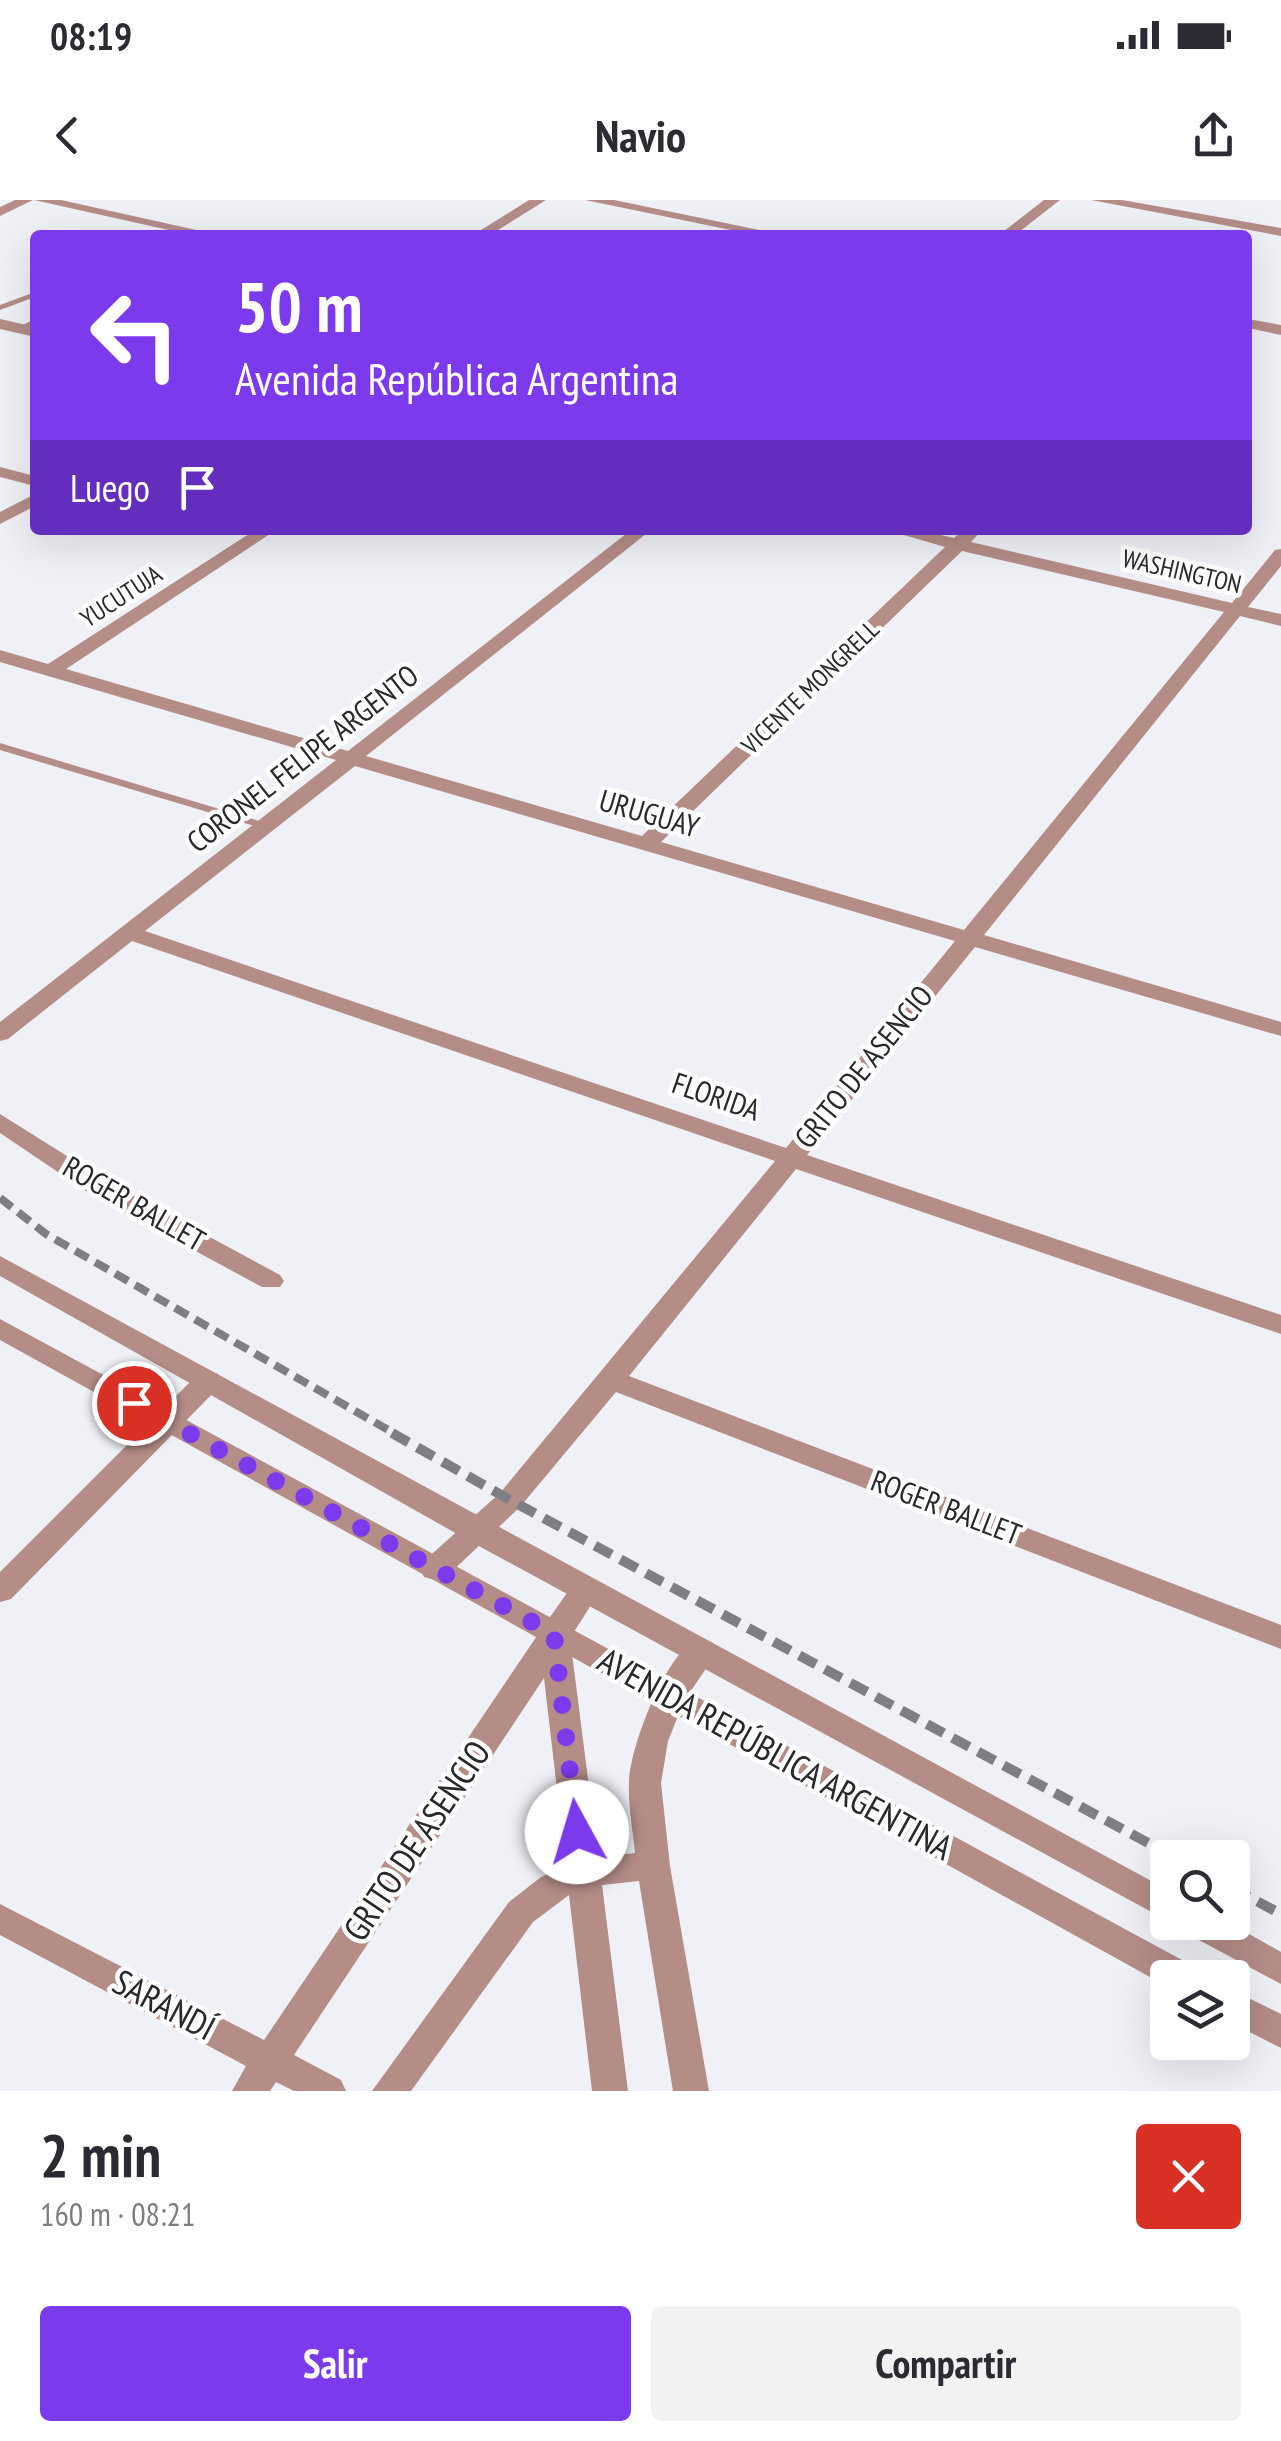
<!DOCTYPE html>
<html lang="es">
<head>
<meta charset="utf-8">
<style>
	:root { --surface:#fff; --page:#f2f2f3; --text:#2b2b33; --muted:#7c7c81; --accent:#7c3aed }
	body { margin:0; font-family:"PT Sans Narrow",sans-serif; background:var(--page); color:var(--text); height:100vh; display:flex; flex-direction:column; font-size:38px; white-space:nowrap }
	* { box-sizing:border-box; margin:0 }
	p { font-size:32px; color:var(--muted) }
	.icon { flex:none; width:55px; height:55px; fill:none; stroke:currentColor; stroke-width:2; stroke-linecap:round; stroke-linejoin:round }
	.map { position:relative; height:1891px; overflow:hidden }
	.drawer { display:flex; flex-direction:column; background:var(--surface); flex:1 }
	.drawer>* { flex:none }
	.top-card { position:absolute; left:30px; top:30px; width:1222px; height:305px; border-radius:10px; box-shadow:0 10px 40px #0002; background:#7c3aed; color:#fff; overflow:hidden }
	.fabs { position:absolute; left:1150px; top:1640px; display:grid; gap:20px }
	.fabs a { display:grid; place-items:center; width:100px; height:100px; border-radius:10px; background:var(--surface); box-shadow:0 10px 40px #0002; font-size:50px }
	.pin { position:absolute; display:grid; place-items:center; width:85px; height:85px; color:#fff; margin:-42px; border:5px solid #fff; border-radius:50%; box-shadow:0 2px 10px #0007 }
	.me { position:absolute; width:110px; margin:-55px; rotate:354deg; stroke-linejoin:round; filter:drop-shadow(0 0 8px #0008) }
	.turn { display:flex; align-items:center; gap:35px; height:210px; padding:0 40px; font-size:45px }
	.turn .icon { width:130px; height:130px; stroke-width:2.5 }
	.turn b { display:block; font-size:70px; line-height:85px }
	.then { display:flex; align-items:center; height:95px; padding:0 40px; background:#0003; gap:20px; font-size:38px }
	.round { display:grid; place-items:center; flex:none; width:105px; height:105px; border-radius:10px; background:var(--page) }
	.headline { display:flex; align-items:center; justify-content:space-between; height:170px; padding:0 40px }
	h1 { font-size:60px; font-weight:600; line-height:75px }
	.cta { display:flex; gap:20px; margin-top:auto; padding:20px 40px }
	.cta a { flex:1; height:115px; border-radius:10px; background:var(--accent); color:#fff; font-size:40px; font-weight:600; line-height:115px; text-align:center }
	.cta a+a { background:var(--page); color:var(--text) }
	.status { display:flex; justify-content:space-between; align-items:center; height:70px; padding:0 50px; background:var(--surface); direction:ltr }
	.status svg { height:28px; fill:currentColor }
	header { display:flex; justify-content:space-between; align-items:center; height:130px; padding:0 40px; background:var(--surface); font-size:45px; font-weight:600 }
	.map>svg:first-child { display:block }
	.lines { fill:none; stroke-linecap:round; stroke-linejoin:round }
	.service { fill:#b48d87; fill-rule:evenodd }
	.minor { fill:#b48d87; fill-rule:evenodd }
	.tertiary { fill:#b48d87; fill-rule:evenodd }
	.rail-far1 { stroke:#7e7f83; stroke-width:8; stroke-dasharray:15 8; stroke-linecap:butt }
	.rail { stroke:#7e7f83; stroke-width:10; stroke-dasharray:19 10; stroke-linecap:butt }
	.route { stroke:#7c3aed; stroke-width:18; stroke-dasharray:0 32.4 }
	.labels { text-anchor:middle; stroke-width:9; stroke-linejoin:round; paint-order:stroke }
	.far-street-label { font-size:25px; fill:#29292c; stroke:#fefefe }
	.street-label { font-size:30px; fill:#29292c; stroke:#fefefe }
	.near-street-label { font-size:35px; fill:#29292c; stroke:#fefefe }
</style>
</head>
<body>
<div class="status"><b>08:19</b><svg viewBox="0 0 49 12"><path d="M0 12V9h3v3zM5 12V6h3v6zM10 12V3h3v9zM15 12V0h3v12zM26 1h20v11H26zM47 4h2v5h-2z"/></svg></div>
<header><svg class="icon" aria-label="back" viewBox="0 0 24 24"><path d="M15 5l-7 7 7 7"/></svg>Navio<svg class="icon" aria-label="share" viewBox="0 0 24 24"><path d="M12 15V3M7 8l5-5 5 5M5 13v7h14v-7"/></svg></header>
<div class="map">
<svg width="1281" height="1891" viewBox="0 0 1281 1891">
	<rect width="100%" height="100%" fill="#f0f1f7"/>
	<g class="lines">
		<!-- service -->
		<g class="service">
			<polygon points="35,92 35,97 0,110 0,105"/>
			<polygon points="35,119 35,124 20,131 16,128"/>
			<polygon points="0,543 269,624 271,626 269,628 261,628 0,550"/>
		</g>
		<!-- minor -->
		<g class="minor">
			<polygon points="34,0 61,0 219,35 191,35"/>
			<polygon points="529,0 546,0 490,35 473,35"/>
			<polygon points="585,0 614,0 784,35 755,35"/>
			<polygon points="1044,0 1060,0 1015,35 999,35"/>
			<polygon points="1091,0 1122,0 1281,28 1281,36"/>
			<polygon points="0,119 35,127 35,137 0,129"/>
			<polygon points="1248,119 1281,125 1281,135 1248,128"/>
			<polygon points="0,267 35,276 35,286 0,277"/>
			<polygon points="35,294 35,306 0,324 0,312"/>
			<path d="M 255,330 L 276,330 L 66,469 L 348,551 L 631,330 L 651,330 L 366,556 L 642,636 L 945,347 L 887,330 L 919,330 L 954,338 L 963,330 L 982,330 L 971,342 L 1232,403 L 1275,350 L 1281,349 L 1281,366 L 1248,407 L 1281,414 L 1281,426 L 1240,416 L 984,735 L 1281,822 L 1281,836 L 975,747 L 807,955 L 1281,1115 L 1281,1134 L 796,969 L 629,1176 L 1281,1425 L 1281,1449 L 616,1192 L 520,1307 L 446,1377 L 435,1380 L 424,1377 L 420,1369 L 424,1361 L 500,1293 L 775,961 L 132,741 L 8,839 L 0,841 L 0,822 L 336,560 L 0,462 L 0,450 L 48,464 ZM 962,351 L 1224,412 L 964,730 L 661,642 ZM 355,566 L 955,741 L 786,948 L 145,731 Z"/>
			<polygon points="0,914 110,983 280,1075 284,1081 280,1087 262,1087 92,995 0,933"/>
			<polygon points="208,1171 218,1174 222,1181 218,1188 11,1399 0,1402 0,1372 198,1174"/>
			<path d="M 585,1380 L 596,1383 L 600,1391 L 570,1438 L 598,1657 L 635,1653 C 633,1631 628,1606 629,1583 C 630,1548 662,1464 691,1443 C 698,1438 706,1440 713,1443 L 718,1451 L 684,1501 L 668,1541 L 661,1583 L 670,1666 L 709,1891 L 673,1891 L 639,1681 L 602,1685 L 628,1891 L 592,1891 L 569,1695 L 533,1722 L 411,1891 L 372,1891 L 509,1702 L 541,1677 L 566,1666 L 544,1478 L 294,1855 L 341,1880 L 346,1891 L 294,1891 L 276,1882 L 270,1891 L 232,1891 L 246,1866 L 0,1735 L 0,1704 L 264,1840 L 543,1427 L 574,1383 Z"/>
		</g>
		<!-- tertiary -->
		<g class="tertiary">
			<polygon points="15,0 33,0 0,16 0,7"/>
			<polygon points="0,1056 1168,1690 1168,1721 466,1339 0,1076"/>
			<polygon points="0,1119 1195,1767 1200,1778 1168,1778 1168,1787 0,1140"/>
			<polygon points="1179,1722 1228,1722 1281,1752 1281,1784 1184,1732"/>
			<polygon points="1232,1790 1281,1814 1281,1848 1232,1823"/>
		</g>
		<!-- rail-far1 -->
		<polyline class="rail-far1" points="0,998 46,1034 397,1235"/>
		<!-- rail -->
		<g class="rail">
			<polyline points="392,1233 510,1300 1176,1658"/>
			<polyline points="1232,1688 1281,1714"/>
		</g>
	</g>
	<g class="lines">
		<!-- route -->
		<polyline class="route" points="134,1203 554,1434 577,1632"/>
	</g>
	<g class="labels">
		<!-- far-street labels -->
		<g class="far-street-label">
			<text transform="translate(1182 371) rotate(13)" y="9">WASHINGTON</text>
			<text transform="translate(121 396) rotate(-33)" y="9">YUCUTUJA</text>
			<text transform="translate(810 487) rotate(-44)" y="9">VICENTE MONGRELL</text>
		</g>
		<!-- street labels -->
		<g class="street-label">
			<text transform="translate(303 559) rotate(-38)" y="10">CORONEL FELIPE ARGENTO</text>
			<text transform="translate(649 614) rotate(16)" y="10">URUGUAY</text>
			<text transform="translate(864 867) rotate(-51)" y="10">GRITO DE ASENCIO</text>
			<text transform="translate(716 897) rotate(19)" y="10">FLORIDA</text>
			<text transform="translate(134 1004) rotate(30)" y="10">ROGER BALLET</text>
			<text transform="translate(946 1308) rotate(21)" y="10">ROGER BALLET</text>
		</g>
		<!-- near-street labels -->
		<g class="near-street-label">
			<text transform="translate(775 1554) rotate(29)" y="12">AVENIDA REPÚBLICA ARGENTINA</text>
			<text transform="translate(417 1641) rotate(-56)" y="12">GRITO DE ASENCIO</text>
			<text transform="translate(164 1805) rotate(28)" y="12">SARANDÍ</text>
		</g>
	</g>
</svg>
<div class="fabs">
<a><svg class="icon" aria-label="search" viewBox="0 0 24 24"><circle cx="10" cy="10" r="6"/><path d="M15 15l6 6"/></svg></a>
<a><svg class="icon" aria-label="layers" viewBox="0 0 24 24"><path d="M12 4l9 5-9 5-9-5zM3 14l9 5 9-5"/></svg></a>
</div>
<div class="pin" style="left:134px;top:1203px;background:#d93025"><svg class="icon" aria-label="arrive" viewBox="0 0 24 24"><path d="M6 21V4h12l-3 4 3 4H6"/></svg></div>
<svg class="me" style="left:577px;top:1632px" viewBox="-20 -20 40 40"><circle r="19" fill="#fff"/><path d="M0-13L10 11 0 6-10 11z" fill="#7c3aed"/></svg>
<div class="top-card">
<div class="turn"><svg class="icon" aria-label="left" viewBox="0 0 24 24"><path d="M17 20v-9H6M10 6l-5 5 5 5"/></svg><div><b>50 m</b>Avenida República Argentina</div></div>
<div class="then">Luego<svg class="icon" aria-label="arrive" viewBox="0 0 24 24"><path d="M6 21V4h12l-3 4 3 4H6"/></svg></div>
</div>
</div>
<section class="drawer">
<div class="headline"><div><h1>2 min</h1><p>160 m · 08:21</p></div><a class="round" style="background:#d93025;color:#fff"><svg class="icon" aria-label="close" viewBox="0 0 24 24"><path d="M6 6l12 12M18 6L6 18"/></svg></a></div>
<div class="cta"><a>Salir</a><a>Compartir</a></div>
</section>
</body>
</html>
